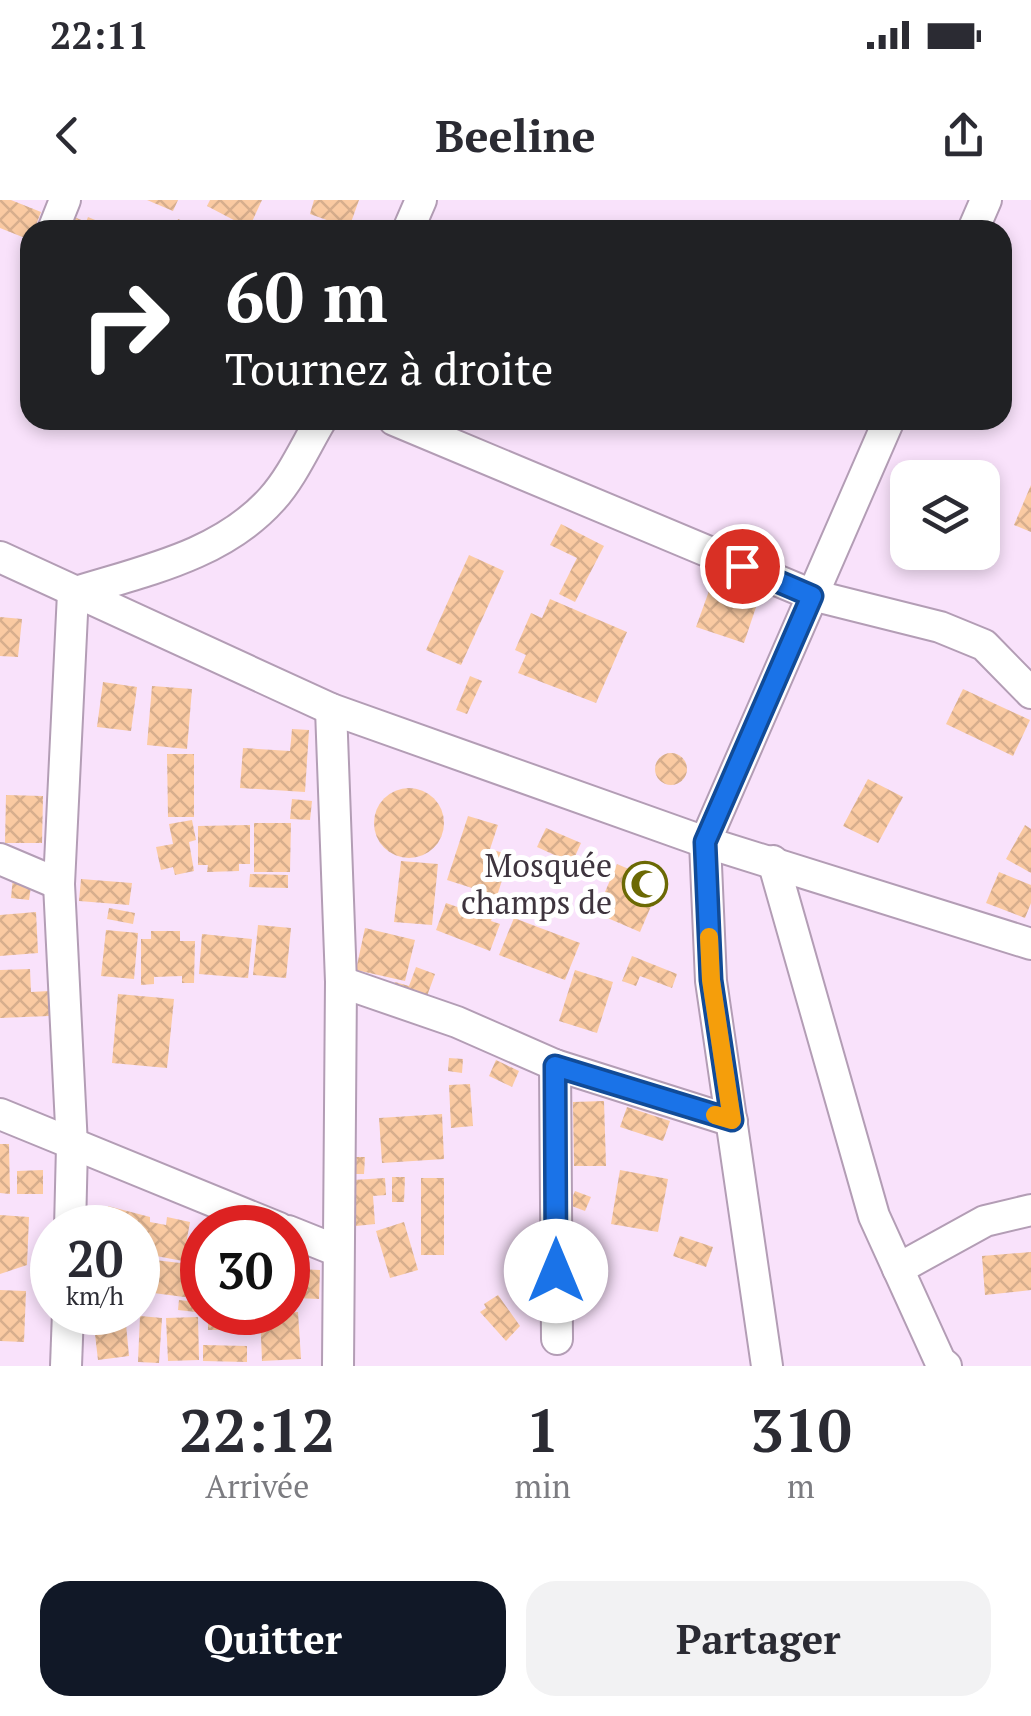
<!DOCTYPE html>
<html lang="fr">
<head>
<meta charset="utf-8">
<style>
	:root { --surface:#fff; --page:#f2f2f3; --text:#2b2b33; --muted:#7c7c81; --accent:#111827 }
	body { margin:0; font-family:"PT Serif",serif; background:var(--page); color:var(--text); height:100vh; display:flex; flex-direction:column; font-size:38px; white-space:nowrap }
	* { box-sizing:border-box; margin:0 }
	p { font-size:32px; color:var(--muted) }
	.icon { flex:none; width:55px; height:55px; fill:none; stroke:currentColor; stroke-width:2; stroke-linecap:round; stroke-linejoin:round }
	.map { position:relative; height:1166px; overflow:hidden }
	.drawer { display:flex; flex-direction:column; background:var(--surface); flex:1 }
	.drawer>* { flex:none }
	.hud { position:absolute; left:20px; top:20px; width:992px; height:210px; border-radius:30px; box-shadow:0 5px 15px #0003; background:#202124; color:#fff; overflow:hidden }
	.buttons { position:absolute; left:890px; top:260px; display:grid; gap:20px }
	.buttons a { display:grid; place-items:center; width:110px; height:110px; border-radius:20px; background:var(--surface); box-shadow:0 5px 15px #0003; font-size:50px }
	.speed { position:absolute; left:30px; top:1005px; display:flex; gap:20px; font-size:50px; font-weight:700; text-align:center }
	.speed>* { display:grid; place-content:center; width:130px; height:130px; border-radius:50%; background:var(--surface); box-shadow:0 5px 15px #0003; line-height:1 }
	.speed small { font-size:25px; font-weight:400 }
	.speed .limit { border:15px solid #d22; background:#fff; color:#111 }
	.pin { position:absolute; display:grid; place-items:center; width:85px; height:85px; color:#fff; margin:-42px; border:5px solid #fff; border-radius:50%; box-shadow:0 2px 10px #0007 }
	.me { position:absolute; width:110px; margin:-55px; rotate:0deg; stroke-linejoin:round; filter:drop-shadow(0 0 8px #0008) }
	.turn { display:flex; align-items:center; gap:35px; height:210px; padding:0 40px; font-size:45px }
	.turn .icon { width:130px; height:130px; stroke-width:2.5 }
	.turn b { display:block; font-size:70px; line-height:85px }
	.eta { display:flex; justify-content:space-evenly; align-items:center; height:170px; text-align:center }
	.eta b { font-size:60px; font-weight:800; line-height:70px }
	.primary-button { display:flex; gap:20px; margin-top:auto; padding:20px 40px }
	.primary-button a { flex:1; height:115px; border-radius:30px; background:var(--accent); color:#fff; font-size:40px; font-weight:800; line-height:115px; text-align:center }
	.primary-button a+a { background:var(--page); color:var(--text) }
	.status { display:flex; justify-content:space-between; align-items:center; height:70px; padding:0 50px; background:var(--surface); direction:ltr }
	.status svg { height:28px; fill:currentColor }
	header { display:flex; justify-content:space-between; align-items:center; height:130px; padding:0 40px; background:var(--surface); font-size:45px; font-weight:800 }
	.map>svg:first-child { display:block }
	.building { fill:url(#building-cross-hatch) }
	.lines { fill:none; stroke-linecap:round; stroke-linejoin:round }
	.minor-casing { stroke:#b39db5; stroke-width:34 }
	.minor { stroke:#fff; stroke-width:30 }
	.route-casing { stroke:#114b97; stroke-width:25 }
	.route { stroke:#1a73e8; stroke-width:18 }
	.slow { stroke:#f59e0b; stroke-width:18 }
	.labels { text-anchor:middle; stroke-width:10; stroke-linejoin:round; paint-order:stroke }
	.poi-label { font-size:32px; fill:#3e343e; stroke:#fff; text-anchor:end }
</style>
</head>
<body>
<div class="status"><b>22:11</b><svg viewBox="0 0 49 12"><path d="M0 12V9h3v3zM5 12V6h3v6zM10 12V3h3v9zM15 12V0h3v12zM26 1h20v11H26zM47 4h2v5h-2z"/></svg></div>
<header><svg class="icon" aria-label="back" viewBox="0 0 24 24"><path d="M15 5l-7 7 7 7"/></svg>Beeline<svg class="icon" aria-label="share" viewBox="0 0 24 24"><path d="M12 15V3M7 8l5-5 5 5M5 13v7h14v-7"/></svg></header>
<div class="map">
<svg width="1031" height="1166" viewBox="0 0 1031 1166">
	<defs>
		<pattern id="building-cross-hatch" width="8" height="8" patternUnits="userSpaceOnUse" patternTransform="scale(2.5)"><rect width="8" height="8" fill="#facaa2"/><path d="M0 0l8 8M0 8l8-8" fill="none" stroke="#d7ae8d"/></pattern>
	</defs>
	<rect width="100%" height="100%" fill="#f9e2fb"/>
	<!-- building -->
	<g class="building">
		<polygon points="0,0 11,0 41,12 34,30 30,30 30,40 0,28"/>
		<polygon points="147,0 178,0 173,11"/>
		<polygon points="210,0 262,0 249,28 207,6"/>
		<polygon points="314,0 359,0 349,28 310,14"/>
		<polygon points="72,16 86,22 88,17 119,30 66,30"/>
		<polygon points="178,19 204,30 174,30"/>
		<polygon points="1031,285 1031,332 1014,325"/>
		<polygon points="561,324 604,346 575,402 559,394 577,358 550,345"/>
		<polygon points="469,355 504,371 461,465 426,450"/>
		<polygon points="709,391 756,407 744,443 696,427"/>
		<polygon points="550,399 627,432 596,503 518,473 526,455 515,450 531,413 542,418"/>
		<polygon points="0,417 22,419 18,457 0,456"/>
		<polygon points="470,476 482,481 467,514 456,510"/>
		<polygon points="103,482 137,487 131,531 97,527"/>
		<polygon points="152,486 192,489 187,549 147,545"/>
		<polygon points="963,489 1030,520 1013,556 946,524"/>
		<polygon points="292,529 309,530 305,592 240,588 243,548 290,551"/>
		<circle cx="671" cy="569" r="16"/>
		<polygon points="167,554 194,554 194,617 168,617"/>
		<polygon points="868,579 903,597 878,643 843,626"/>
		<circle cx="409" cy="623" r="35"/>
		<polygon points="6,595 43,596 42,643 5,643"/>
		<polygon points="292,599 312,601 310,620 290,619"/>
		<polygon points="468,616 498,625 490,649 510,655 497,696 447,680"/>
		<polygon points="192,620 196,640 189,642 194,671 175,675 173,667 161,670 156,647 173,644 169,624"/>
		<polygon points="254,623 291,623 290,672 254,672"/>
		<polygon points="250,625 250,664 239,664 239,671 207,672 208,665 198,665 198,626"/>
		<polygon points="1025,625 1031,629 1031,673 1006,659"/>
		<polygon points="546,628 581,643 572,663 537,647"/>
		<polygon points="401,661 438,664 432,725 394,722"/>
		<polygon points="617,664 661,683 640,732 596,713"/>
		<polygon points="999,672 1031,685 1031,703 1025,718 986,703"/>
		<polygon points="250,674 288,675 288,688 249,687"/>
		<polygon points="13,677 32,680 29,700 11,698"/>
		<polygon points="81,679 132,683 129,705 79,701"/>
		<polygon points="446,703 469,711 472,704 494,712 491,721 500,724 490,751 436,730"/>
		<polygon points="109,708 135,713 133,724 107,719"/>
		<polygon points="36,712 38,753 0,756 0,715"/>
		<polygon points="514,718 580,743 565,780 499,755"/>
		<polygon points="258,725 291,728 286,778 253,775"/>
		<polygon points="365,728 415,740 405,781 356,770"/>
		<polygon points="106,730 138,733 134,779 101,776"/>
		<polygon points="151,731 180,731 180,741 195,741 194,783 182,783 182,776 154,777 154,784 141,785 141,739 151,739"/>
		<polygon points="202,734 252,739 248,778 199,774"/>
		<polygon points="632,756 677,774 672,788 640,776 636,786 622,781"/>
		<polygon points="416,767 435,774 423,807 390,795 395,782 409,786"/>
		<polygon points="30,769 31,792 49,791 49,816 0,818 0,770"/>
		<polygon points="575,770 613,782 597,833 559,821"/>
		<polygon points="118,794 174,799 167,868 112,863"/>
		<polygon points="449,858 463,859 462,873 448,871"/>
		<polygon points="496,860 519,871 512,887 489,876"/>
		<polygon points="470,884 473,926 451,928 449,885"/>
		<polygon points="604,901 606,966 574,966 573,902"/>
		<polygon points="627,907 670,921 663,941 620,927"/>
		<polygon points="442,914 444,959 382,963 379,918"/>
		<polygon points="0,944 9,944 10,994 0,993"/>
		<polygon points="356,957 365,957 364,974 355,974"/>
		<polygon points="43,970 43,994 17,994 17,971"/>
		<polygon points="620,970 668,979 658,1032 611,1024"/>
		<polygon points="392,977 405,977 404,1002 392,1002"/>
		<polygon points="385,978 386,995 373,996 375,1024 356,1026 353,980"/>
		<rect x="421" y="978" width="23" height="77"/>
		<polygon points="575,991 591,997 585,1011 569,1005"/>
		<polygon points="108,1006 150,1017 150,1022 166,1025 167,1017 190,1022 183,1061 140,1053 138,1028 104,1028"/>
		<polygon points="0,1015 29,1017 27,1065 0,1074"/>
		<polygon points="404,1022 418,1070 390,1078 376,1031"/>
		<polygon points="680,1036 713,1047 706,1067 673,1056"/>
		<polygon points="1031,1052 1031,1090 985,1095 982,1056"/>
		<polygon points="138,1058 197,1065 192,1098 138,1091"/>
		<polygon points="297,1069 320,1070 319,1099 296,1098"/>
		<polygon points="0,1090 26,1091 24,1142 0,1141"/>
		<polygon points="498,1095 520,1126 506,1141 480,1112 486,1108 484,1104"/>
		<polygon points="179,1100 197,1102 196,1112 178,1110"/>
		<rect x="208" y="1112" width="41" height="18"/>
		<polygon points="298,1112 301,1159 262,1161 260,1114"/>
		<polygon points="125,1114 129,1156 98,1160 93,1117"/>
		<polygon points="140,1116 162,1118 159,1163 138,1162"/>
		<polygon points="198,1117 199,1160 168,1161 166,1118"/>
		<polygon points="203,1145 247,1146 247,1162 203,1161"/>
	</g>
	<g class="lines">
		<defs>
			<g id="minor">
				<polyline points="53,30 65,0"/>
				<polyline points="408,30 421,0"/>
				<polyline points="973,30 986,0"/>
				<polyline points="394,220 812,395 940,427 984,445 1031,493"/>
				<polyline points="0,357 331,509 705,642 1031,744"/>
				<polyline points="331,509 341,782 338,1166"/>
				<polyline points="0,659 59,684"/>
				<polyline points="773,661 874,1016 940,1161 946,1166"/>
				<polyline points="341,782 457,822 555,865 732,921"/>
				<polyline points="555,865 557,1139"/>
				<polyline points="0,914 279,1028"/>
				<path d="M 70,1028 L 72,946 L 59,684 L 73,393 C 143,371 221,356 272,299 C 292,277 306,245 321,220"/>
				<polyline points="288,1031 338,1051"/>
				<polyline points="898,1069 985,1021 1031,1010"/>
				<polyline points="66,1166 68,1112"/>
				<polyline points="767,1166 711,781 705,642 889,220"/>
			</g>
		</defs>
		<!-- minor casing -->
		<use href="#minor" class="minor-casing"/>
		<!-- minor -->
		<use href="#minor" class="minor"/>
	</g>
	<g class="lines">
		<defs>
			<polyline id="route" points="556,1071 555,866 732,920 711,780 705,642 812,396 742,366"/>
		</defs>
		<!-- route casing -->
		<use href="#route" class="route-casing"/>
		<!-- route -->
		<use href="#route" class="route"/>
		<!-- slow -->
		<polyline class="slow" points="709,737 711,780 732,920 715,915"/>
	</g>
	<!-- icons -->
	<defs>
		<symbol id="mosque-ring" viewBox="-11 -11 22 22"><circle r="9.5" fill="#fff" stroke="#6b6904" stroke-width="1.5"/><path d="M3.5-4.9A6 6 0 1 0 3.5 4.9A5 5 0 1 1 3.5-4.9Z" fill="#6b6904"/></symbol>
	</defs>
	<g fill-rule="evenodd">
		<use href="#mosque-ring" x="620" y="659" width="50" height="50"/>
	</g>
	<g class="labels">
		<!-- poi labels -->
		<g class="poi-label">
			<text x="612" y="677">Mosquée<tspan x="612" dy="37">champs de</tspan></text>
		</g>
	</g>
</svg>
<div class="buttons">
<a><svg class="icon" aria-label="layers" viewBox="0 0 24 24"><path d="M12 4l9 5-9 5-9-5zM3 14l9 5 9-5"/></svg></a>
</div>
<div class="speed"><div>20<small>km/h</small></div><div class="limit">30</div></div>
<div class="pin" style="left:742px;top:366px;background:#d93025"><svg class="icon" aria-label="arrive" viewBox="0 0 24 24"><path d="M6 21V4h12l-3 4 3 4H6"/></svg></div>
<svg class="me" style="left:556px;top:1071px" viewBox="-20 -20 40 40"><circle r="19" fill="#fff"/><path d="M0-13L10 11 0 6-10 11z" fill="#1a73e8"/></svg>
<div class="hud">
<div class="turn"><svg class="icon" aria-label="right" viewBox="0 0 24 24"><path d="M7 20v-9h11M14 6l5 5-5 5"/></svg><div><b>60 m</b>Tournez à droite</div></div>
</div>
</div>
<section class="drawer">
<div class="eta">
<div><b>22:12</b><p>Arrivée</p></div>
<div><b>1</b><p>min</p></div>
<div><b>310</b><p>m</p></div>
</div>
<div class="primary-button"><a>Quitter</a><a>Partager</a></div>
</section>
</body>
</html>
